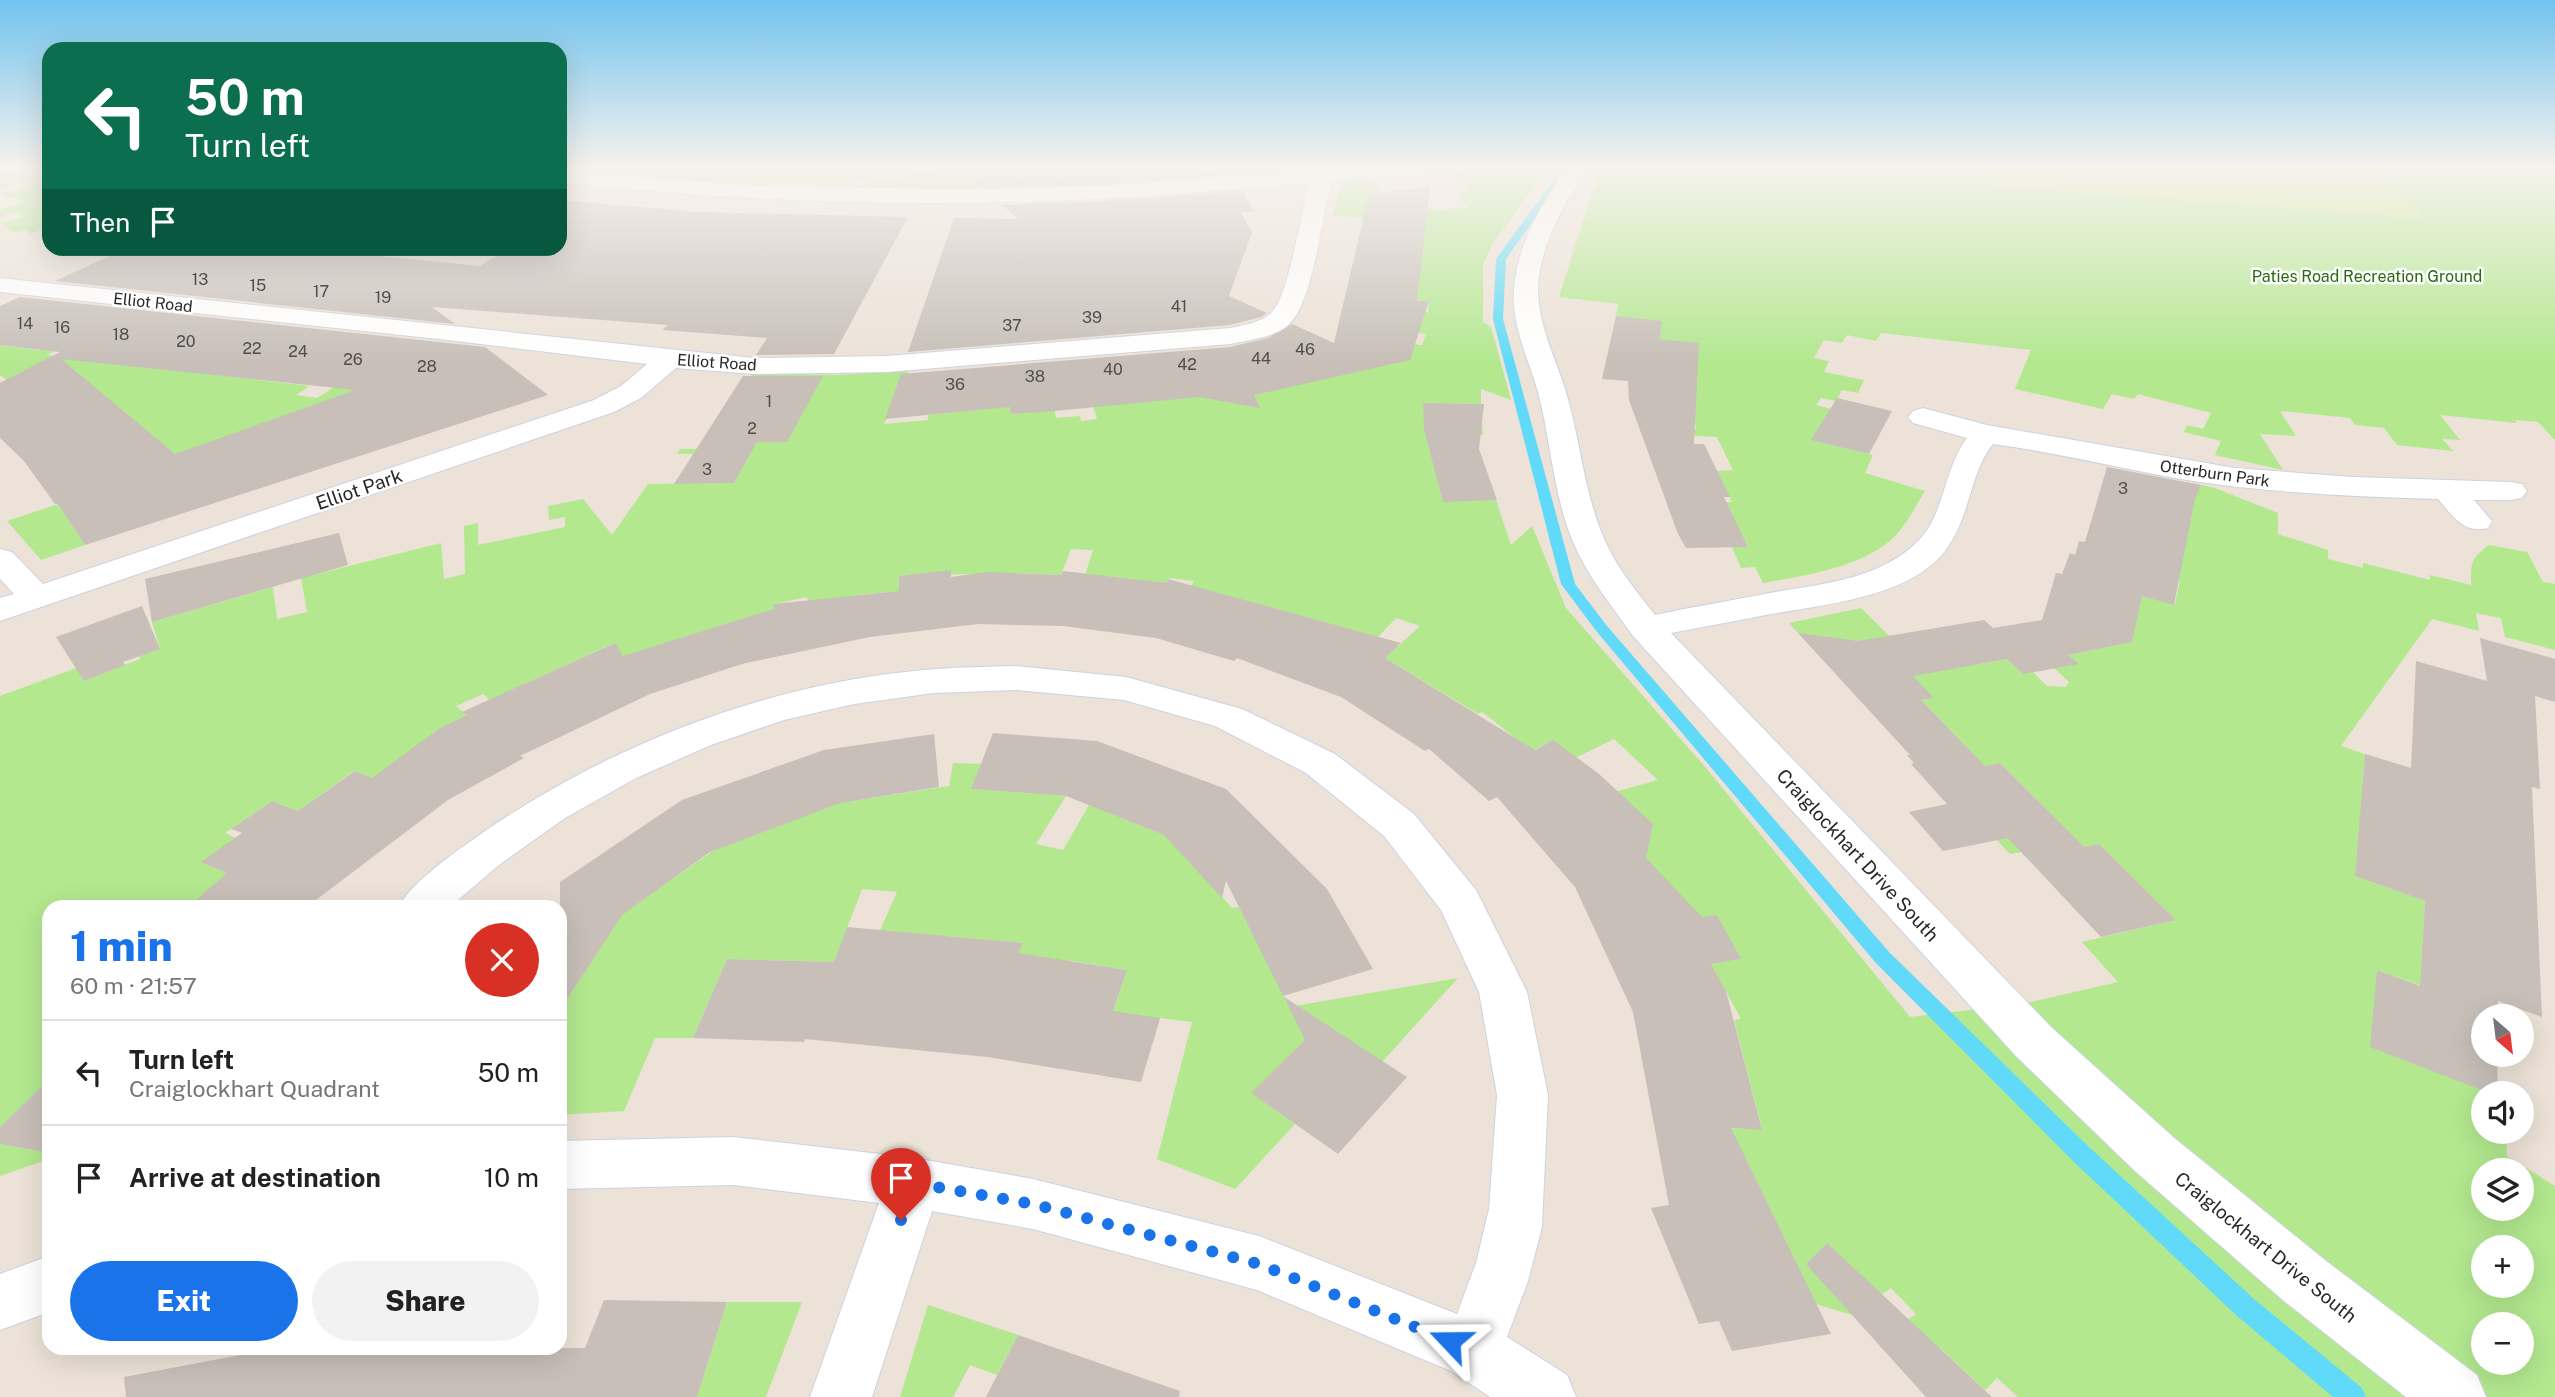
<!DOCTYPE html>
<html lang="en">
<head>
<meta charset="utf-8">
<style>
	:root { --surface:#fff; --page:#f2f2f2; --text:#222; --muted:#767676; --line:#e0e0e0; --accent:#1a73e8 }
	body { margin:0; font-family:"Public Sans",sans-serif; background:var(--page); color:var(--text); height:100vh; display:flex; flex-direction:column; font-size:26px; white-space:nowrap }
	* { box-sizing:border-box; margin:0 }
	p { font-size:23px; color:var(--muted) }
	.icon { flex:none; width:38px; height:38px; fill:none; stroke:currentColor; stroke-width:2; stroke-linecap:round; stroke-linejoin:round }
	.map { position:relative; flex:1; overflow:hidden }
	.side { position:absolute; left:42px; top:900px; width:525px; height:455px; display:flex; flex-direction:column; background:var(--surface); border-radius:21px; box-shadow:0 7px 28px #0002 }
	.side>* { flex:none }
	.hud { position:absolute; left:42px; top:42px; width:525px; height:214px; border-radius:21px; box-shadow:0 7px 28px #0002; background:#0b6e4f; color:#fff; overflow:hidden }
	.needle { width:46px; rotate:152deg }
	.controls { position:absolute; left:2471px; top:1004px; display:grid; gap:14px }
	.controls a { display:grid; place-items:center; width:63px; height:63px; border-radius:50%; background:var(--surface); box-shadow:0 7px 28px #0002; font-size:35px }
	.pin { position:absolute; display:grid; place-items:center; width:60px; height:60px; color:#fff; margin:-72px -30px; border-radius:50% 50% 50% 0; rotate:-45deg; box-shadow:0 0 7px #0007 }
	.pin .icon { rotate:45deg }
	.me { position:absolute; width:77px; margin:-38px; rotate:293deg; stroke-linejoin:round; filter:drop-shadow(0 0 5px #0008) }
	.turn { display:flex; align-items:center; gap:24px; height:147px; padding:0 28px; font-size:32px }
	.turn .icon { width:91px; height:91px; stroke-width:2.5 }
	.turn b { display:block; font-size:49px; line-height:60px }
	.then { display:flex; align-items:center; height:66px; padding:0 28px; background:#0003; gap:14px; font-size:26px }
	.round { display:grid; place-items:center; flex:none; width:74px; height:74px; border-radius:37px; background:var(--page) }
	.head { display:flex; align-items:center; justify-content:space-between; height:119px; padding:0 28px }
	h1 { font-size:42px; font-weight:800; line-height:52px; color:var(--accent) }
	.button { display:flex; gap:14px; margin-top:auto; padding:14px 28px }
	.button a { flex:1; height:80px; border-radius:42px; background:var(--accent); color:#fff; font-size:28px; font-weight:800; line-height:80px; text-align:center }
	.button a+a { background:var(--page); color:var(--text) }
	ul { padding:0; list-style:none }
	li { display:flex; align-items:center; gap:21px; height:105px; padding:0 28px; border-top:2px solid var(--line) }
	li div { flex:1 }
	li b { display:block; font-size:26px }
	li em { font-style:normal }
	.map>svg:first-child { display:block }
	.green { fill:#b3e88f; fill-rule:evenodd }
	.pitch { fill:#cbf089 }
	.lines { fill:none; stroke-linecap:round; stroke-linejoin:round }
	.stream { fill:#60daf8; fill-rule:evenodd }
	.building { fill:#c7bfb8; fill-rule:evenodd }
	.street-casing { stroke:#cdd2e2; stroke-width:2 }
	.street { fill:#fff; fill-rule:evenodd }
	.route { stroke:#1a73e8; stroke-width:12; stroke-dasharray:0 21.6 }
	.labels { text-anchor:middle; stroke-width:5; stroke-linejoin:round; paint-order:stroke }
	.far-park-label { font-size:16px; fill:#2b6913; stroke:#fff }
	.number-label { font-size:16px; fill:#504e4c }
	.far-street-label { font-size:16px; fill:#282828; stroke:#fff }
	.street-label { font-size:19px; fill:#282828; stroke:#fff }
</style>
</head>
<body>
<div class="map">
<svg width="2555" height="1397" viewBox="0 0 2555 1397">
	<rect width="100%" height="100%" fill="#ece2d7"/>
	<!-- green -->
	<g class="green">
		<polygon points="33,168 49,168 49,227 30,234 26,230 13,233 1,223 23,217 18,213 0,217 0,210 25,202 0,194 34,184 28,182 0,190 0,170 15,173"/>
		<polygon points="560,168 917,168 834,185 634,179"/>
		<polygon points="945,168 967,168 979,177 970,179 977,184 1005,179 1000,174 1035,168 1059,168 1066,172 1098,170 1095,168 1320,168 1062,188 857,188 871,182"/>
		<path d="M 1511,168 L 1540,168 L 1545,171 L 1492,245 L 1483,265 L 1483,322 L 1491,327 L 1511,400 L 1481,389 L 1481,404 L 1423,403 L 1424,421 L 1482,422 L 1483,435 L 1472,435 L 1483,460 L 1433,461 L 1443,501 L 1496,500 L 1511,545 L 1532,526 L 1566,608 L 1706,768 L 1910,1017 L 2022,1004 L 2118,982 L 2082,942 L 2176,920 L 2099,844 L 2028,859 L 2021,852 L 2010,854 L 1994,837 L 2043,806 L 2000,763 L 1985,766 L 1921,700 L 1934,698 L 1868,653 L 1856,641 L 1838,639 L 1824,661 L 1789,623 L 1861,608 L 1916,662 L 1964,654 L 1976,665 L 2007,659 L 2023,674 L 2033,672 L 2047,686 L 2066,687 L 2069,682 L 2054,668 L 2078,664 L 2068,655 L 2131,642 L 2142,596 L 2175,604 L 2180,581 L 2148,573 L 2156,477 L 2212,487 L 2278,513 L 2278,534 L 2328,550 L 2328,559 L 2363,568 L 2363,563 L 2430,580 L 2430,575 L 2471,585 C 2471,563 2470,559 2489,545 L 2527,552 L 2543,582 L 2555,584 L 2555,650 L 2505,637 L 2501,618 L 2476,613 L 2479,631 L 2432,619 L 2341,746 L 2365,754 L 2362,785 L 2429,807 L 2358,844 L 2355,876 L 2425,901 L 2421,967 L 2464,1001 L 2377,970 L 2492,1094 L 2483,1094 L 2483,1132 L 2506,1132 L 2507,1156 L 2555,1186 L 2555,1397 L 2018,1397 L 1997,1378 L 1985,1390 L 1940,1348 L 1913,1382 L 1877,1342 L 1916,1314 L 1891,1288 L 1852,1315 L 1816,1304 L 1746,1159 L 1717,1162 L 1709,1128 L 1762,1129 L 1734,1020 L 1741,1019 L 1711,964 L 1741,959 L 1688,919 L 1590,799 L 1658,780 L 1614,739 L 1575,758 L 1553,740 L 1532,751 L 1482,712 L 1478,714 L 1385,658 L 1420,626 L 1396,618 L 1378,637 L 1211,591 L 1185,597 L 1194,581 L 1169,578 L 1161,594 L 1133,579 L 1104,576 L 1098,587 L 1082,585 L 1093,550 L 1071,549 L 1061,575 L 1018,573 L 1015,582 L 974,574 L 899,576 L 899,591 L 857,595 L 810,607 L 807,597 L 774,604 L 775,614 L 623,656 L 614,643 L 505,693 L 502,711 L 483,694 L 456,706 L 467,715 L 432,733 L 445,745 L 372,778 L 354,771 L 298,811 L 272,801 L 225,833 L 236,838 L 202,862 L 239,878 L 244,885 L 220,906 L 49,906 L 49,1079 L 0,1127 L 0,696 L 76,668 L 84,680 L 140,659 L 139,656 L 160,649 L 152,622 L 273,587 L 277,619 L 307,612 L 301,578 L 441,543 L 444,579 L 465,574 L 464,526 L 478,523 L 478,545 L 565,527 L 565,517 L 549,520 L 548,506 L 583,499 L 612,535 L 648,484 L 734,483 L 751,453 L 677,454 L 680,449 L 706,449 L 753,373 L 840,375 L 909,371 L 884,424 L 928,420 L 928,415 L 986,409 L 1008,393 L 1011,414 L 1031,412 L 1053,403 L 1056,418 L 1080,416 L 1081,421 L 1097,419 L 1091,399 L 1249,384 L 1340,348 L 1337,337 L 1422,345 L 1426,334 L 1409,332 L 1412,323 L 1422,323 L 1424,317 L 1415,312 L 1428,312 L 1429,302 L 1417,301 L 1424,220 L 1332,216 L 1341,184 L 1350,180 L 1369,178 L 1392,202 L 1426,205 L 1433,211 L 1470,207 L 1456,194 L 1470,191 L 1445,171 ZM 2483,1171 L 2522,1171 L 2522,1209 L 2483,1209 ZM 2483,1248 L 2522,1248 L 2522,1286 L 2483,1286 ZM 2483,1325 L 2522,1325 L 2522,1363 L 2483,1363 Z"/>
		<path d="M 1600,168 L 2555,168 L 2555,440 L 2538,422 L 2515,420 L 2517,423 L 2440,415 L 2460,440 L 2442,439 L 2453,451 L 2397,445 L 2384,428 L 2355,425 L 2350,418 L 2280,411 L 2296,436 L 2260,434 L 2283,470 L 2215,455 L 2221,441 L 2184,432 L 2187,425 L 2203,429 L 2211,413 L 2138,394 L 2134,399 L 2112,394 L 2103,409 L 2015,389 L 2031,350 L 1881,333 L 1876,341 L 1847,335 L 1842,343 L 1824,340 L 1814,358 L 1829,361 L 1824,372 L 1864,380 L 1858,393 L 1842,390 L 1836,401 L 1821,398 L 1816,405 L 1831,409 L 1812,440 L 1873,455 L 1865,473 L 1925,491 C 1916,505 1907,524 1895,536 C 1865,567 1803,576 1763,583 L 1755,567 L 1741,568 L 1732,547 L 1748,547 L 1726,502 L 1732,502 L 1717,471 L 1733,470 L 1717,437 L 1645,433 L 1645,426 L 1696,429 L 1692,392 L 1699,344 L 1660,339 L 1616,316 L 1618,304 L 1559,297 Z"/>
		<polygon points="0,345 39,350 44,347 60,349 47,355 310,386 296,395 317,398 353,375 383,378 70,522 85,545 41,560 7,521 95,492 12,384 0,375"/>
		<polygon points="953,763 981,764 972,789 1066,796 1036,844 1063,850 1089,805 1167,836 1232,908 1239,907 1289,1007 1458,978 1383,1061 1252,1093 1295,1124 1235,1189 1157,1159 1192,1022 1160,1018 1153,1043 1105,1035 1127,970 1072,961 1062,986 1008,978 1022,943 947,936 933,968 866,962 897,892 862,889 834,962 727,959 693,1038 655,1038 624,1111 560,1115 560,1011 617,920 615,919 828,771 859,800 949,786"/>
		<polygon points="0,1144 49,1153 49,1159 0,1176"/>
		<polygon points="727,1302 802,1302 766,1397 697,1397"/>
		<polygon points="928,1305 1018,1335 997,1375 970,1365 953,1397 900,1397"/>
	</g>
	<!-- pitch -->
	<polygon class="pitch" points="1984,168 2372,168 2426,219 1991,185"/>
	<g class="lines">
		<!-- stream -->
		<polygon class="stream" points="1558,174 1565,176 1506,259 1503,319 1575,584 1607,626 1889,952 2089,1147 2254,1299 2362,1388 2366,1397 2333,1397 2236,1315 2073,1161 1875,962 1597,632 1561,584 1493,319 1496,259"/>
	</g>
	<!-- building -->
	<g class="building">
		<polygon points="967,168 1229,168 1232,173 1137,181 980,187 970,178 979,177"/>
		<polygon points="1430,187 1417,301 1429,301 1410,360 1254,395 1260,408 1199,397 1055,411 1011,414 1010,407 885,419 901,374 1230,347 1268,338 1292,324 1334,343 1369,194"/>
		<polygon points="1242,191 1254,211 1241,212 1252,232 1229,296 1267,313 1261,317 1230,325 908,352 954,218 1019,219 1001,205 1109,201"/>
		<polygon points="560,200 696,212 908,217 834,354 756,355 767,338 662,330 668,325 432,307 455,324 55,281 127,248 299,248 480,266 510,248 560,248"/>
		<path d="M 20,297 L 485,347 L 548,395 L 85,545 L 58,504 L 55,504 L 24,461 L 0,438 L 0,383 L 60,352 L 0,345 L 0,306 ZM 61,359 L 355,390 L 175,454 Z"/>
		<polygon points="1616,316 1662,321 1660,339 1699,343 1694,444 1704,444 1730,497 1724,497 1748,547 1686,548 1678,534 1629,400 1628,381 1602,379"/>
		<polygon points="743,376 823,376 787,442 757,442 734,483 674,484"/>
		<polygon points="1837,398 1892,411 1869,454 1811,440"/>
		<polygon points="1423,403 1484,404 1479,449 1497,500 1443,502 1424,429"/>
		<polygon points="2107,467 2201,485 2195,499 2174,605 2142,596 2132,642 2068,655 2079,664 2023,674 2007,659 1913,676 1934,698 1921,700 1985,766 2000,763 2084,847 2099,844 2176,920 2101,937 2008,838 1943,851 1909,812 1947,804 1911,764 1914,763 1907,755 1910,755 1798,633 1858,641 1984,620 1993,628 2042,620 2056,573 2062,574 2070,553 2075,555 2079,541 2085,542"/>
		<polygon points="339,533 348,565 152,622 145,579"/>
		<polygon points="951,570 951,577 987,572 1061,575 1063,571 1167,583 1168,579 1401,643 1385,658 1535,750 1553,740 1599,774 1653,824 1646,858 1702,917 1717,915 1741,959 1711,964 1726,991 1762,1130 1731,1128 1831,1334 1732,1351 1719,1321 1699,1324 1651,1208 1669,1205 1633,1012 1575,887 1497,797 1489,801 1429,749 1425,751 1341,697 1237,658 1234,661 1156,638 1063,626 978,624 870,637 742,664 650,694 520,756 524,758 448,800 308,906 189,906 227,873 201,862 242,833 231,829 272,801 298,811 355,771 372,778 440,728 467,715 462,712 615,643 623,656 774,609 773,604 899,591 899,576"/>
		<polygon points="142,606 160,649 123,662 125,665 84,681 56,637"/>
		<polygon points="2480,638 2555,659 2555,702 2535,696 2540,789 2532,787 2542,1017 2498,1001 2497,1017 2483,1017 2483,1055 2497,1055 2498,1094 2492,1094 2370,1047 2377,970 2420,986 2425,901 2355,876 2365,754 2411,768 2416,661 2487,681"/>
		<polygon points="993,733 1097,741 1226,789 1327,889 1373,969 1283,996 1226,881 1222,898 1164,835 1066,796 971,789"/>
		<polygon points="934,734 939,787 840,803 710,852 622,915 560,1010 560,882 682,800 824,750"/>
		<polygon points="847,927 1023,943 1018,953 1127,970 1113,1011 1160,1018 1141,1082 987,1057 805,1039 804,1042 693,1038 727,959 834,962"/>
		<polygon points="1284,997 1407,1077 1338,1154 1251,1093 1305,1040"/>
		<polygon points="49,1079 49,1153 0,1144 0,1127"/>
		<polygon points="1827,1243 1992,1397 1926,1397 1806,1264"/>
		<polygon points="604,1300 727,1302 697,1397 126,1397 124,1377 277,1348 585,1348"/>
		<polygon points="1018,1335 1180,1391 1179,1397 986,1397"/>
	</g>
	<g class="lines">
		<defs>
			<g id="street">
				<path d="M 1320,168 L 1435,168 L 1432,172 L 1425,174 L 1332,181 C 1321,215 1314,305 1287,326 C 1272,338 1249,340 1230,344 L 887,372 L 754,374 L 676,368 L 641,398 L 614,412 L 0,621 L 0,598 L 14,594 L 0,579 L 0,549 L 12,552 L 43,584 L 594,400 L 621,386 L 647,364 L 439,339 L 0,292 L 0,278 L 754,358 L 887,356 L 1230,328 C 1244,325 1260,323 1271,313 C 1289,297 1301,210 1310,183 C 1221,190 1131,199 1041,201 C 880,207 720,199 560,183 L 560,171 L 740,185 L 980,190 L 1137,184 Z"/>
				<path d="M 1567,168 L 1587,168 C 1564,205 1539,245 1538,290 C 1538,325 1556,359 1566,392 C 1581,442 1584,497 1607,545 C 1619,571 1638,593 1655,615 C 1692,607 1729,601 1765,594 C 1817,584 1881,581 1920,539 C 1945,512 1944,468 1967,438 L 1913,423 L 1908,417 L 1913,411 L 1923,408 L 1987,425 L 2235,468 L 2353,477 L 2511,482 L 2522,484 L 2527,491 L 2522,498 L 2511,500 L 2474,500 L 2492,521 L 2488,528 C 2463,534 2453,516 2438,499 C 2356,497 2274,493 2193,481 C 2126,470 2061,453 1993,444 C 1970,471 1971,517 1945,551 C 1909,598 1821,605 1766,615 C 1735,621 1703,627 1671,633 L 2052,1028 L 2173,1137 L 2326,1261 L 2477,1375 L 2486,1397 L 2406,1397 L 2284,1301 L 2135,1171 L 2016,1056 L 1633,636 C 1612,606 1587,576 1573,542 C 1553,494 1551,441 1538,392 C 1528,358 1511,324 1514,289 C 1517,244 1542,204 1567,168 Z"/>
				<path d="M 1015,666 L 1126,677 L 1242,709 L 1335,754 L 1414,814 L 1476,890 L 1527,992 L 1548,1095 L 1542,1227 L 1528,1281 L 1507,1337 L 1567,1375 L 1576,1397 L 1490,1397 L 1451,1371 L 1257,1290 L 1033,1229 L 932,1211 L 872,1397 L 810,1397 L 879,1203 L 733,1185 L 560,1189 L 560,1141 L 733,1137 L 914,1158 L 1033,1179 L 1259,1236 L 1457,1314 L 1476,1263 L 1489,1209 L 1497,1095 L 1479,992 L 1441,910 L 1384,836 L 1306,773 L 1215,726 L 1124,700 L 1015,690 L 934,693 L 854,704 L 784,720 L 711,745 L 636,778 L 565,818 L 499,865 L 451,906 L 399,906 C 414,879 465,845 491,827 C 622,739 777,681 936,669 C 962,667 989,667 1015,666 Z"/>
				<polygon points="49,1256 49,1312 0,1330 0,1274"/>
			</g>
		</defs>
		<!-- street casing -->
		<use href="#street" class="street-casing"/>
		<!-- street -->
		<use href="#street" class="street"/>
	</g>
	<!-- sky -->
	<linearGradient id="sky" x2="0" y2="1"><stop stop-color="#71c3ee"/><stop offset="0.46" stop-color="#f6f2ed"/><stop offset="1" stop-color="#f6f2ed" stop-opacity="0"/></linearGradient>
	<rect width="2555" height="363" fill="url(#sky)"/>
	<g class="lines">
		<!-- route -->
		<polyline class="route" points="901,1220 914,1183 1033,1204 1259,1264 1450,1341"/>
	</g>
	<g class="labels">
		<!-- far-park labels -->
		<g class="far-park-label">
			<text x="2367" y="282">Paties Road Recreation Ground</text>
		</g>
		<!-- number labels -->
		<g class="number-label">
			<text x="200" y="285">13</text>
			<text x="258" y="291">15</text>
			<text x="321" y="297">17</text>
			<text x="383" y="303">19</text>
			<text x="1179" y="312">41</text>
			<text x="1092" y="323">39</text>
			<text x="25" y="329">14</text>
			<text x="1012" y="331">37</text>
			<text x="62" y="333">16</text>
			<text x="121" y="340">18</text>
			<text x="186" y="347">20</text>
			<text x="252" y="354">22</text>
			<text x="1305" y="355">46</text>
			<text x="298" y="357">24</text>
			<text x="1261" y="364">44</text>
			<text x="353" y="365">26</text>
			<text x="1187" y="370">42</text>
			<text x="427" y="372">28</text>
			<text x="1113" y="375">40</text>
			<text x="1035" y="382">38</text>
			<text x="955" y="390">36</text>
			<text x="769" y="407">1</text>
			<text x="752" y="434">2</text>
			<text x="707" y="475">3</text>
			<text x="2123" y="494">3</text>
		</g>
		<!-- far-street labels -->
		<g class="far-street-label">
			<text transform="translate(153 302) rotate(6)" y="6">Elliot Road</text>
			<text transform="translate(717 362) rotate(4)" y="6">Elliot Road</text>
			<text transform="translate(2215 473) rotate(8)" y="6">Otterburn Park</text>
		</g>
		<!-- street labels -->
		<g class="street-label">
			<text transform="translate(359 489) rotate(-19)" y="7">Elliot Park</text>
			<text transform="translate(1858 855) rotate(47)" y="7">Craiglockhart Drive South</text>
			<text transform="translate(2266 1247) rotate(39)" y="7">Craiglockhart Drive South</text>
		</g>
	</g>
</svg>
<div class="controls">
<a><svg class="needle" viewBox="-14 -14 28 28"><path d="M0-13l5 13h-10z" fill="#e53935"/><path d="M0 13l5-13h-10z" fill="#767676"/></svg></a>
<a><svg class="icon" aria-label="sound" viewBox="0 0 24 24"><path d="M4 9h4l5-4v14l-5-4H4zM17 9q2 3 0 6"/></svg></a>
<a><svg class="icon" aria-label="layers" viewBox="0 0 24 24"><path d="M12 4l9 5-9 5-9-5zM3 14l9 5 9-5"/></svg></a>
<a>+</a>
<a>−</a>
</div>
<div class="pin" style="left:901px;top:1220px;background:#d93025"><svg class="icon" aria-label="arrive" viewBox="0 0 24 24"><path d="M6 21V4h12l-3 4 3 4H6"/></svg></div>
<svg class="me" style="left:1450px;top:1341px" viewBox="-20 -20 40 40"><path d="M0-17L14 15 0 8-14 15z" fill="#1a73e8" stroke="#fff" stroke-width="4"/></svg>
<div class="hud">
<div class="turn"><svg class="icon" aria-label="left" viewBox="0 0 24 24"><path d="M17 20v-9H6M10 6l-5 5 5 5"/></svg><div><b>50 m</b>Turn left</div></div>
<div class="then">Then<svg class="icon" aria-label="arrive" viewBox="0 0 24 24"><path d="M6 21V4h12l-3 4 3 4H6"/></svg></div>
</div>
<section class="side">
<div class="head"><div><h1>1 min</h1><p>60 m · 21:57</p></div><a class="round" style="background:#d93025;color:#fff"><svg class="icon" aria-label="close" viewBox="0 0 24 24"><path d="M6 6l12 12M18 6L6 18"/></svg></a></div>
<ul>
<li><svg class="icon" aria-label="left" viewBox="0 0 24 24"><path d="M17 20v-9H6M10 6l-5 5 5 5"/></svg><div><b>Turn left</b><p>Craiglockhart Quadrant</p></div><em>50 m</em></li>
<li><svg class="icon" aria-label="arrive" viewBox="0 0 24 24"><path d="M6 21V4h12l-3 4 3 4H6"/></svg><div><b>Arrive at destination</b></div><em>10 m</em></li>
</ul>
<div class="button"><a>Exit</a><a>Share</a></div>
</section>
</div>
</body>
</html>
